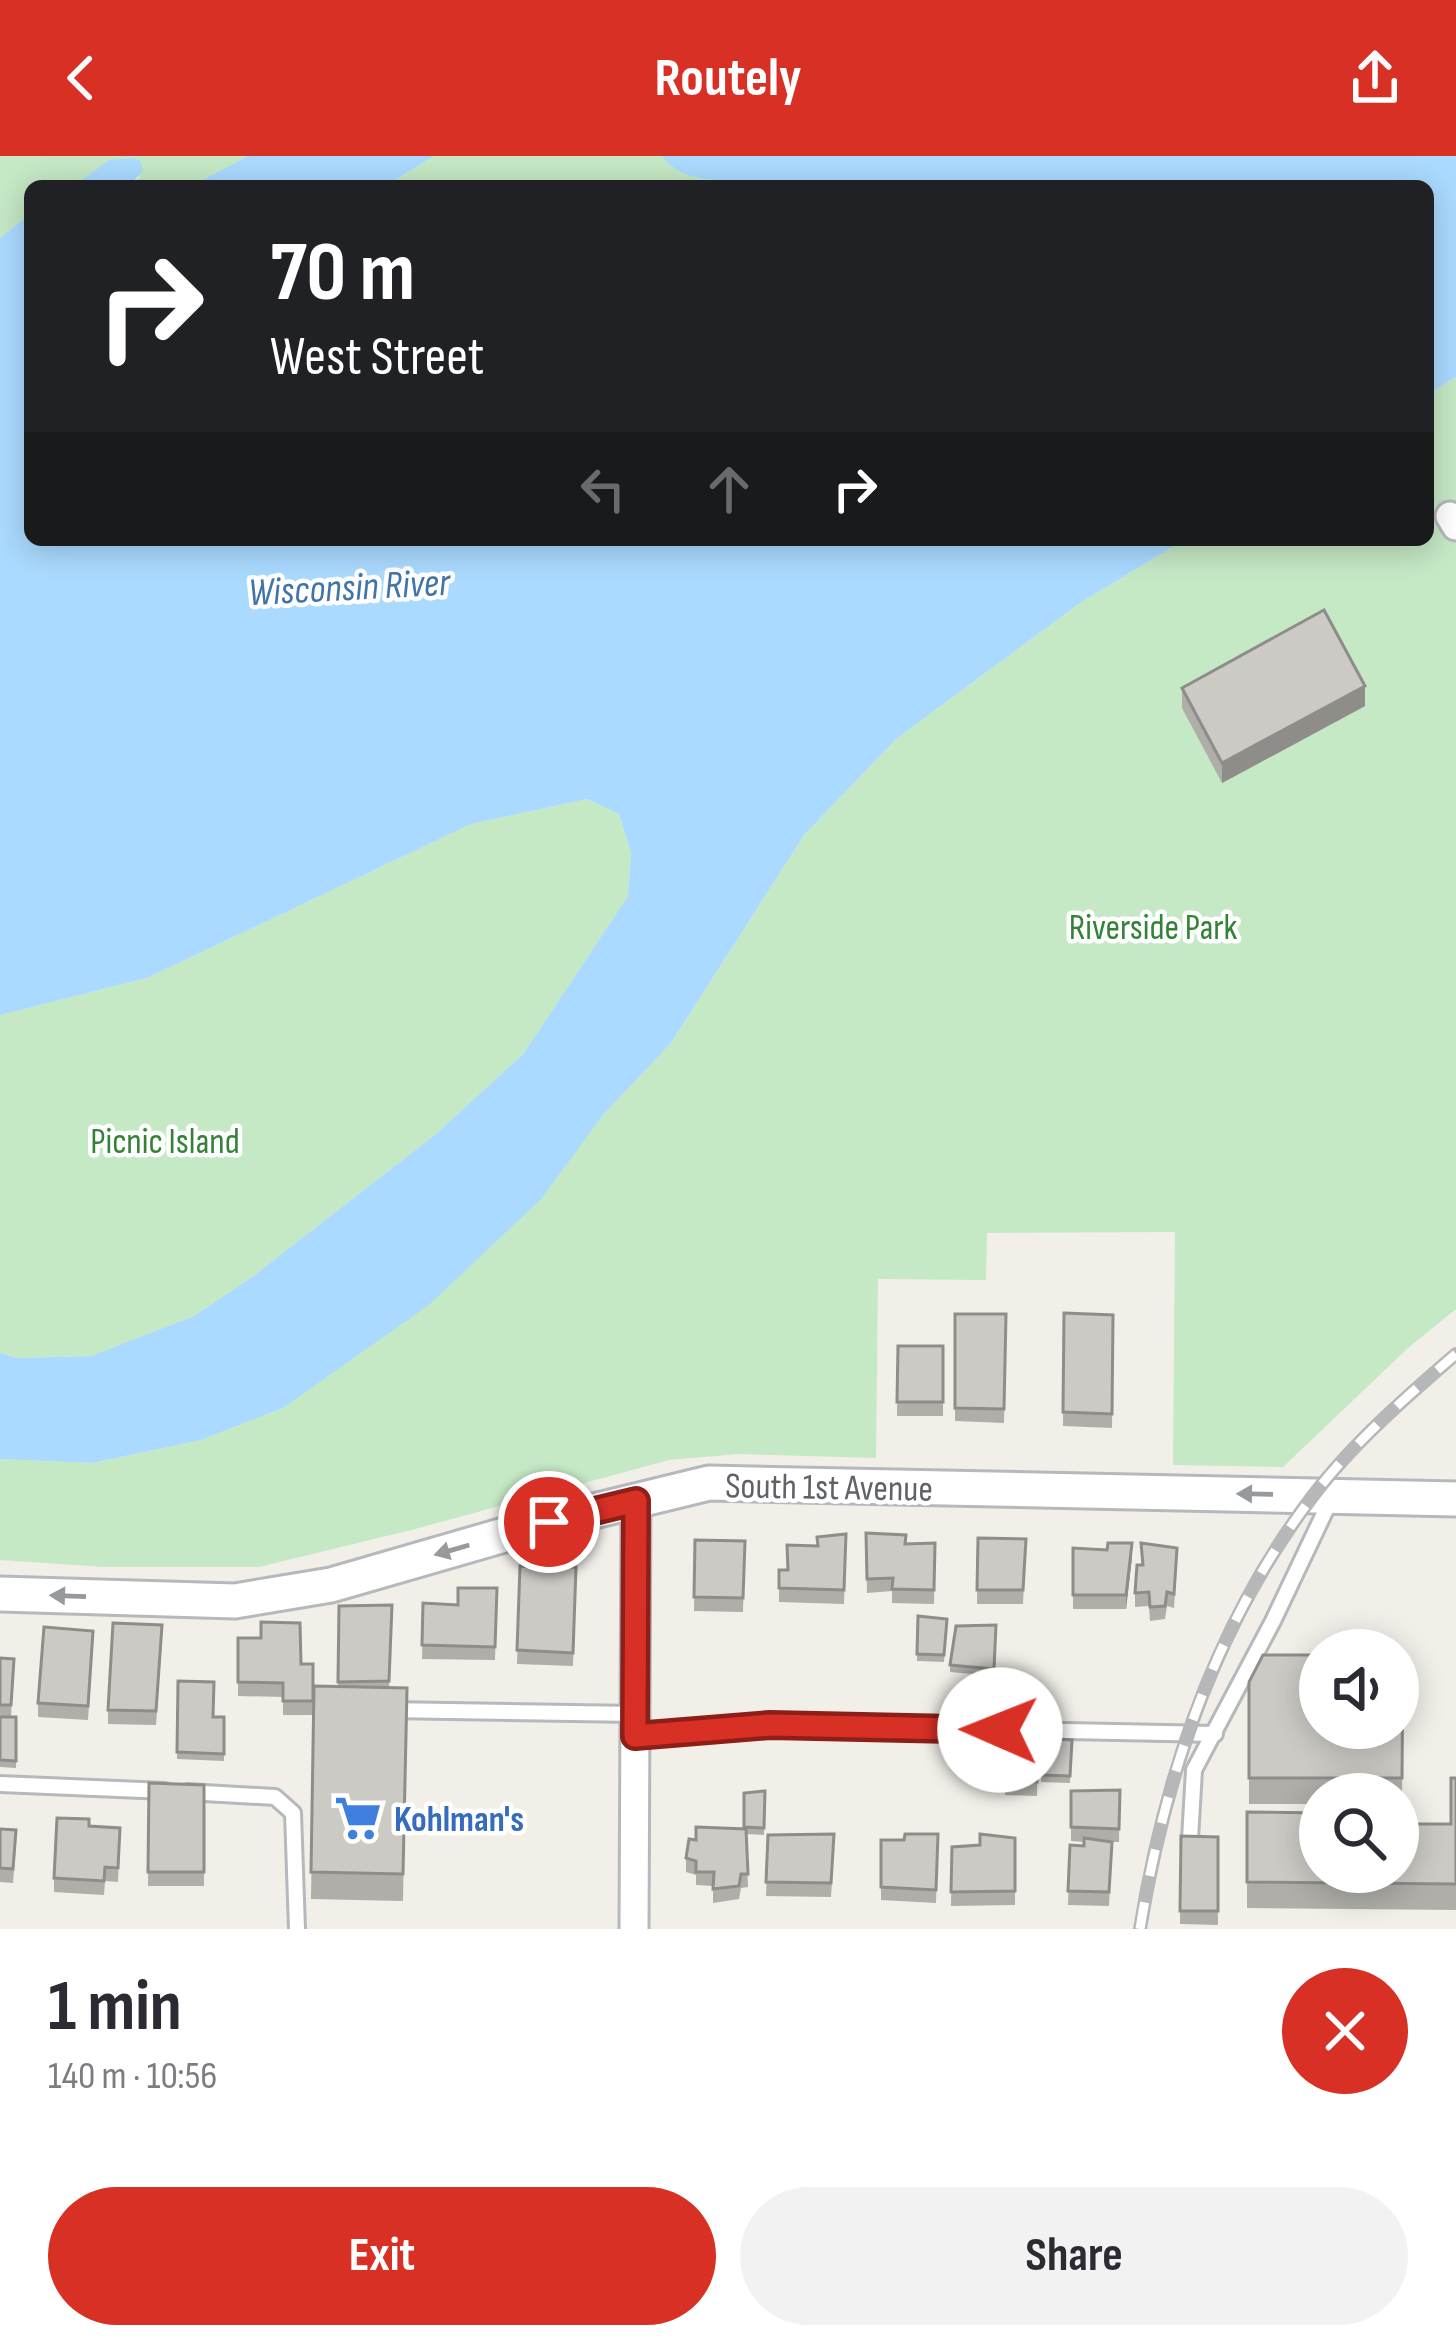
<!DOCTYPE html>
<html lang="en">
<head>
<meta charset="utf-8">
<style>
	:root { --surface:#fff; --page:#f2f2f3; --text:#2b2b33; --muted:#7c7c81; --accent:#d93025 }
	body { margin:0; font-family:"Sofia Sans Condensed",sans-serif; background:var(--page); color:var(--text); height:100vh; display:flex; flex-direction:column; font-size:45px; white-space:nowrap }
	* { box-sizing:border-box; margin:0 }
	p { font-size:39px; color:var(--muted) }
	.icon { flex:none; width:66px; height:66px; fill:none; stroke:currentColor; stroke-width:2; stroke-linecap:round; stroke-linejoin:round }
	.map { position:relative; height:1773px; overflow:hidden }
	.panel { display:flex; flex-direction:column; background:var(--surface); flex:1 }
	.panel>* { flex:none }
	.top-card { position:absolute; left:24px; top:24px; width:1410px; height:366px; border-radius:18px; box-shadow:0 6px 30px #0003; background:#202124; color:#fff; overflow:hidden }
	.buttons { position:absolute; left:1299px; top:1473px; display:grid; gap:24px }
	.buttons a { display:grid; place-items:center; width:120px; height:120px; border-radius:50%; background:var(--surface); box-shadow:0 6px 30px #0003; font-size:60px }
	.pin { position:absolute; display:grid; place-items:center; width:102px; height:102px; color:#fff; margin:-51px; border:6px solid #fff; border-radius:50%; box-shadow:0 3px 12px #0007 }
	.me { position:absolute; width:132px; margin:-66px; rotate:271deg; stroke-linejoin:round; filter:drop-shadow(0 0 9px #0008) }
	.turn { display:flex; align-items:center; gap:42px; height:252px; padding:0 48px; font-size:54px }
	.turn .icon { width:156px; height:156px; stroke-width:2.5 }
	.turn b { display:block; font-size:84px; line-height:102px }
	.lanes { display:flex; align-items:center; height:114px; padding:0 48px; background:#0003; justify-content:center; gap:60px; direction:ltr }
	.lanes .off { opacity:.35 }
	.round { display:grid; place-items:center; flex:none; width:126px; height:126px; border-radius:63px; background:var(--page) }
	.headline { display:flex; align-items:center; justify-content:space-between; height:204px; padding:0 48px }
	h1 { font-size:72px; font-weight:700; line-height:90px }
	.primary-button { display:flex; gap:24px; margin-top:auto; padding:24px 48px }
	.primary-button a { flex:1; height:138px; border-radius:72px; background:var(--accent); color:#fff; font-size:48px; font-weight:700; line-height:138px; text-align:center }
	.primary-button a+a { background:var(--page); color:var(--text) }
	header { display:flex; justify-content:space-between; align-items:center; height:156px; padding:0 48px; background:var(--accent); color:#fff; font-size:54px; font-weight:700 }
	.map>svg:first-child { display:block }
	.green { fill:#c5e8c5 }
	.water { fill:#aadaff }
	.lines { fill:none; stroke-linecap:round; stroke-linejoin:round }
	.service-casing { stroke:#b5b8bc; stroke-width:20 }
	.minor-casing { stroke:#b5b8bc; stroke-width:33 }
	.tertiary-casing { stroke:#b5b8bc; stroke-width:39 }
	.service { stroke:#fff; stroke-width:14 }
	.minor { stroke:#fff; stroke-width:27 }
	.tertiary { stroke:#fff; stroke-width:33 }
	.rail-casing { stroke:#b6b7b8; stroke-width:14 }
	.rail { stroke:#fff; stroke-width:9; stroke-dasharray:27; stroke-linecap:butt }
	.wall { fill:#afaea9 }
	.shaded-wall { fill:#8f8d8a }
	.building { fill:#cccac5; stroke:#8f8d8a; stroke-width:3 }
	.oneway { fill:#979a9d }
	.route-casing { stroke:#8d1f18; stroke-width:30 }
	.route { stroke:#d93025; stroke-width:21 }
	.labels { text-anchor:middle; stroke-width:9; stroke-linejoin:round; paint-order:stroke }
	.park-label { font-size:36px; fill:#348238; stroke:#fff }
	.street-label { font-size:36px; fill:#5f6368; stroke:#fff }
	.shop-label { font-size:36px; font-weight:bold; fill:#366cbe; stroke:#fff; text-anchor:start }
	.water-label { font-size:39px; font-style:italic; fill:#4174aa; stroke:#fff }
</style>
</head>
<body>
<header><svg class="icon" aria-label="back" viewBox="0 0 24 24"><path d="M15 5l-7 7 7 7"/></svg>Routely<svg class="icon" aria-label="share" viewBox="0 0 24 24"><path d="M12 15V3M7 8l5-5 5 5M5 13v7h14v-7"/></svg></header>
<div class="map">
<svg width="1456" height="1773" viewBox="0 0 1456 1773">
	<rect width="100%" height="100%" fill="#f1efe8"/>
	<!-- green -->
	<g class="green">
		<path d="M 0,0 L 248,0 L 191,30 L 129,30 L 140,21 L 130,2 C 106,2 99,18 79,27 C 66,34 45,30 30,30 L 30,58 L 0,82 Z"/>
		<path d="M 434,0 L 661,0 C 686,29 725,23 760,30 L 386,30 Z"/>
		<polygon points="1456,221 1456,1153 1408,1192 1283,1311 1173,1309 1175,1076 987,1077 986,1124 878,1123 876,1302 738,1298 669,1304 415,1373 259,1411 104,1411 0,1404 0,1303 92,1307 201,1284 283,1252 603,959 671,887 804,679 896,583 1080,447 1184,384 1428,384 1428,238"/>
		<polygon points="587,643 619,658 631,697 628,740 524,897 436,978 252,1121 194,1160 91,1200 18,1202 0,1197 0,859 147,822 471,668"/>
	</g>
	<!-- water -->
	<g class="water">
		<polygon points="248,0 434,0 386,30 191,30"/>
		<path d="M 661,0 L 1456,0 L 1456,221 L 1428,238 L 1428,30 L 760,30 C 724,21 687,31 661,0 Z"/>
		<polygon points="130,2 140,4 143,15 129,30 74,30 109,4"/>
		<polygon points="30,58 30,384 1184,384 1080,447 896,583 804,679 671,887 603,959 541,1043 430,1148 283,1252 201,1284 92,1307 0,1303 0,1197 18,1202 91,1200 194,1160 252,1121 436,978 524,897 628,740 631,697 619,658 587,643 471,668 147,822 0,859 0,82"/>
	</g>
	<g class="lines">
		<defs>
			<g id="service">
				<polyline points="388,1554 635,1558"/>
				<polyline points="635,1580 769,1569 1215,1578"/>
				<polyline points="0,1628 165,1635"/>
				<polyline points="187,1636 275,1641 293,1657 297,1773"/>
				<polyline points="1190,1683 1194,1614 1273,1465 1331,1343"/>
			</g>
			<g id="minor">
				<polyline points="1450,360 1456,370"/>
				<polyline points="634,1773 636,1345"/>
			</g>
			<polyline id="tertiary" points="0,1438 235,1445 331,1429 549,1366 709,1327 1456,1343"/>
		</defs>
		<!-- service casing -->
		<use href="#service" class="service-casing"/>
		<!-- minor casing -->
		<use href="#minor" class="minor-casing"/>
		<!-- tertiary casing -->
		<use href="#tertiary" class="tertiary-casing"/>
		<!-- service -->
		<use href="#service" class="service"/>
		<!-- minor -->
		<use href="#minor" class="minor"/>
		<!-- tertiary -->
		<use href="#tertiary" class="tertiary"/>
		<defs>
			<path id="rail" d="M 1140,1773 C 1165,1618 1216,1468 1312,1341 C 1352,1288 1406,1241 1456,1198"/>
		</defs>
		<!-- rail casing -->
		<use href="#rail" class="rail-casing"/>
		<!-- rail -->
		<use href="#rail" class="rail"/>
	</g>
	<!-- wall -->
	<g class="wall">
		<polygon points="1182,532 1365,550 1222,627 1182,552"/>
		<polygon points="1064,1157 1113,1159 1112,1272 1063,1270"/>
		<polygon points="955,1158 1006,1158 1004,1267 955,1265"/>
		<polygon points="898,1190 943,1190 943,1260 897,1260"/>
		<polygon points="866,1377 905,1388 935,1387 934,1448 892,1447 892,1435 867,1437"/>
		<polygon points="846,1378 844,1448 779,1446 779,1414 787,1414 817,1390"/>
		<polygon points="978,1382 1026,1383 1023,1448 977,1448"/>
		<polygon points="695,1384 745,1385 743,1456 694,1455"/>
		<polygon points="1141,1387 1177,1406 1174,1452 1167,1450 1165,1463 1150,1465 1149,1450 1135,1451 1135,1437 1142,1409"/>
		<polygon points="1073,1392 1132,1401 1126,1453 1073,1453"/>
		<polygon points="520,1410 576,1411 573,1510 517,1508"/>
		<polygon points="497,1432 495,1504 422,1503 423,1447 458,1449"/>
		<polygon points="392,1449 389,1532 407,1532 403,1745 311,1743 314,1530 338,1530 339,1450"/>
		<polygon points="918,1460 947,1463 944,1506 917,1505"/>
		<polygon points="996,1469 994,1520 950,1516 950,1509"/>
		<polygon points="238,1482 261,1482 301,1508 313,1508 313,1559 283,1559 283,1541 238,1540"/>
		<polygon points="162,1483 156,1569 108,1568 108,1554"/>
		<polygon points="93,1489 88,1564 38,1561 38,1547"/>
		<polygon points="1403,1499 1402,1649 1398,1649 1398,1638 1320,1638 1320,1648 1249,1648 1249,1526"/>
		<polygon points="0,1502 14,1503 11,1561 16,1561 16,1612 0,1611"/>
		<polygon points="213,1561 224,1561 224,1605 177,1603 177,1596"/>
		<polygon points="1004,1572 1038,1574 1037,1640 1005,1639"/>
		<polygon points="1042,1582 1072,1584 1070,1627 1041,1626"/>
		<polygon points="1456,1622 1456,1754 1247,1752 1247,1656 1406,1668 1451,1668"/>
		<polygon points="149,1627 204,1629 204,1730 148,1730"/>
		<polygon points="1120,1634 1119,1686 1112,1686 1109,1750 1068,1749 1070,1689 1084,1690 1084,1686 1071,1685 1071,1635"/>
		<polygon points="765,1635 764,1679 746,1678 748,1731 741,1732 739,1743 713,1747 713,1730 696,1729 696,1719 686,1716 686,1702 696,1684 744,1673 744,1637"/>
		<polygon points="89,1670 120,1672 118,1726 105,1725 104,1739 54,1736 54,1722"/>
		<polygon points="0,1673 16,1688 13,1727 0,1726"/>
		<polygon points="938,1678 936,1747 881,1744 881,1684 904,1684"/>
		<polygon points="768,1679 834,1692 831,1741 766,1740"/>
		<polygon points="1181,1680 1218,1681 1218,1769 1180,1768"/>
		<polygon points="1015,1682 1015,1749 951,1750 952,1691 980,1689"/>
	</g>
	<!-- shaded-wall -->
	<g class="shaded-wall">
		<polygon points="1365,530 1365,550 1222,627 1222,607"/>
		<polygon points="1132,1387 1132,1401 1126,1453 1126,1439"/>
	</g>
	<!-- building -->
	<g class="building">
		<polygon points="1324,454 1365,530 1222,607 1182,532"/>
		<polygon points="1064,1157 1113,1159 1112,1258 1063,1256"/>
		<polygon points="955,1158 1006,1158 1004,1253 955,1252"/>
		<polygon points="898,1190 943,1190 943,1246 897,1246"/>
		<polygon points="866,1377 906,1379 905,1388 935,1387 934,1434 892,1433 893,1422 867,1423"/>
		<polygon points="846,1378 844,1434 779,1432 779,1414 788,1414 787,1389 818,1390 817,1381"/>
		<polygon points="978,1382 1026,1383 1023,1434 977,1434"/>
		<polygon points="695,1384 745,1385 743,1442 694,1441"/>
		<polygon points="1108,1387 1132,1387 1126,1439 1073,1439 1073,1392 1107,1394"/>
		<polygon points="1141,1387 1177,1392 1174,1438 1167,1436 1165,1450 1150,1451 1149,1436 1135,1437 1137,1409 1143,1409"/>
		<polygon points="520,1410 576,1411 573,1497 517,1494"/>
		<polygon points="458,1432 497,1432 495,1491 422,1489 423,1447 458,1449"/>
		<polygon points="392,1449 389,1525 338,1526 339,1450"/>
		<polygon points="918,1460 947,1463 944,1499 917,1498"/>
		<polygon points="261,1466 300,1467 301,1508 313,1508 313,1545 283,1545 283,1527 238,1526 238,1482 261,1482"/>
		<polygon points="113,1467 162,1469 156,1555 108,1554"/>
		<polygon points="996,1469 994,1513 950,1509 956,1470"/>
		<polygon points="44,1471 93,1475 88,1550 38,1547"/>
		<polygon points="1263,1499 1320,1499 1320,1572 1398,1572 1398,1499 1403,1499 1402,1622 1249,1622 1249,1526"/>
		<polygon points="0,1502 14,1503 11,1549 0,1549"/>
		<polygon points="178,1525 214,1526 213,1561 224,1561 224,1598 177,1596"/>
		<polygon points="314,1530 407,1532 403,1718 311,1716"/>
		<polygon points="0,1561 16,1561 16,1605 0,1604"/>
		<polygon points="1004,1572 1038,1574 1037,1626 1005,1625"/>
		<polygon points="1042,1582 1072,1584 1070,1620 1041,1619"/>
		<polygon points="1451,1622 1456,1622 1456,1728 1247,1726 1247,1656 1320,1657 1320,1716 1398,1716 1398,1651 1405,1651 1406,1668 1451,1668"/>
		<polygon points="149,1627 204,1629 204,1716 148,1716"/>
		<polygon points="1120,1634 1119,1673 1071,1671 1071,1635"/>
		<polygon points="765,1635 764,1672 744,1671 744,1637"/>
		<polygon points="57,1662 89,1663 89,1670 120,1672 118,1712 105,1711 104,1725 54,1722"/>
		<polygon points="696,1671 746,1673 748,1718 741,1718 739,1730 713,1733 714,1716 696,1716 696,1705 686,1702 689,1683 696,1684"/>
		<polygon points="0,1673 16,1674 13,1713 0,1712"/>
		<polygon points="834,1678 831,1727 766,1726 768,1679"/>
		<polygon points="905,1678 938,1678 936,1734 881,1731 881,1684 904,1684"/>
		<polygon points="980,1678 1015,1682 1015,1735 951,1736 952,1691 980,1689"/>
		<polygon points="1181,1680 1218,1681 1218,1755 1180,1755"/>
		<polygon points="1084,1682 1112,1686 1109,1736 1068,1735 1070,1689 1084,1690"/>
	</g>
	<!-- one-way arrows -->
	<defs><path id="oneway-solid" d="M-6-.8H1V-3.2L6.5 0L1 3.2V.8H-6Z" transform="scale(3)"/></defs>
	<g class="oneway">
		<use href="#oneway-solid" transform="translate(1255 1338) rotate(-179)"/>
		<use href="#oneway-solid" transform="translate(452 1394) rotate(164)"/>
		<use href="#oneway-solid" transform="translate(68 1440) rotate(-178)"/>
	</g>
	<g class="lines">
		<defs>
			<polyline id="route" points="549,1366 636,1345 635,1580 770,1569 1000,1574"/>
		</defs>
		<!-- route casing -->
		<use href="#route" class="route-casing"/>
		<!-- route -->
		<use href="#route" class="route"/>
	</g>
	<!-- icons -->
	<defs>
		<symbol id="supermarket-bare" viewBox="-9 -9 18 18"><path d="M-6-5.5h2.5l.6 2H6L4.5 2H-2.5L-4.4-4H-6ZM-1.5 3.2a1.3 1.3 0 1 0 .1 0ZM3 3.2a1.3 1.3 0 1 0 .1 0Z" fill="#3f7fe0" stroke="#fff" stroke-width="2.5" paint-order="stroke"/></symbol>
	</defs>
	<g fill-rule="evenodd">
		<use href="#supermarket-bare" x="325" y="1629" width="66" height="66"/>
	</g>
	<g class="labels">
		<!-- park labels -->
		<g class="park-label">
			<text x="1153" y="783">Riverside Park</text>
			<text x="165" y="997">Picnic Island</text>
		</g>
		<!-- street labels -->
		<g class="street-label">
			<text transform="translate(829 1330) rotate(1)" y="13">South 1st Avenue</text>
		</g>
		<!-- shop labels -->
		<g class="shop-label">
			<text x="394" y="1675">Kohlman's</text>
		</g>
		<!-- water labels -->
		<g class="water-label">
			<text transform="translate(349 430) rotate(-3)" y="14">Wisconsin River</text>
		</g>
	</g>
</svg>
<div class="buttons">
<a><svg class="icon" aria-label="sound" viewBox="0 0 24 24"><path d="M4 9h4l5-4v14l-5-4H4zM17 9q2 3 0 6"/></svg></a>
<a><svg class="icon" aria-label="search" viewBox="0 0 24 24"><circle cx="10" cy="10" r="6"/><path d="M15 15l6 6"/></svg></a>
</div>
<div class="pin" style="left:549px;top:1366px;background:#d93025"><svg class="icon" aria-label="arrive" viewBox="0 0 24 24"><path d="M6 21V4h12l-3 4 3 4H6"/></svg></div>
<svg class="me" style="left:1000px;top:1574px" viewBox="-20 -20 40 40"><circle r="19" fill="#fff"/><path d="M0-13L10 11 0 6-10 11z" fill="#d93025"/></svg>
<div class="top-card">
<div class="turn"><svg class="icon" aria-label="right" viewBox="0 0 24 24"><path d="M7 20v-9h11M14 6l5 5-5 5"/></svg><div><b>70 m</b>West Street</div></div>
<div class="lanes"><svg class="icon off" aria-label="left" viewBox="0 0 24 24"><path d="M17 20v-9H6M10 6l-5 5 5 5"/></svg><svg class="icon off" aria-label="ahead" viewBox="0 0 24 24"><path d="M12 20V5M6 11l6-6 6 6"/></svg><svg class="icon" aria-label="right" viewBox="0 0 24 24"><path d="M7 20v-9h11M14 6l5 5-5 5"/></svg></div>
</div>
</div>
<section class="panel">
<div class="headline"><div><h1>1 min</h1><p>140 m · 10:56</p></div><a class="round" style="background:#d93025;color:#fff"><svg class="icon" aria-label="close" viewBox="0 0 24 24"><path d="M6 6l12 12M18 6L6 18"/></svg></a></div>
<div class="primary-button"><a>Exit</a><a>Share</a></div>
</section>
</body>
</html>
